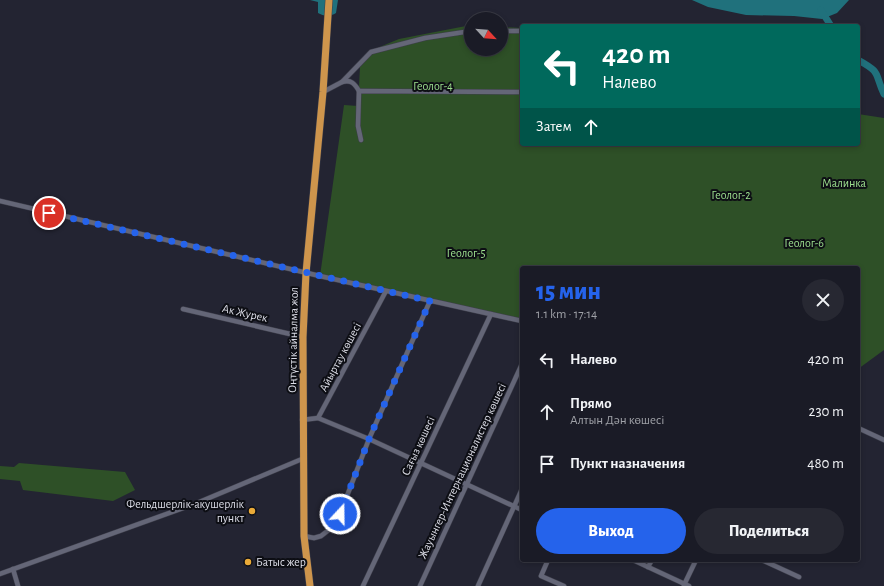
<!DOCTYPE html>
<html lang="ru">
<head>
<meta charset="utf-8">
<style>
	:root { --surface:#1a1b26; --page:#272832; --text:#f1f3f6; --muted:#9fa1a7; --line:#383943; --accent:#2563eb }
	body { margin:0; font-family:"Alegreya Sans",sans-serif; background:var(--page); color:var(--text); height:100vh; display:flex; flex-direction:column; font-size:15px; white-space:nowrap }
	* { box-sizing:border-box; margin:0 }
	p { font-size:13px; color:var(--muted) }
	.icon { flex:none; width:22px; height:22px; fill:none; stroke:currentColor; stroke-width:2; stroke-linecap:round; stroke-linejoin:round }
	.map { position:relative; flex:1; overflow:hidden }
	.panel { position:absolute; left:520px; top:266px; width:340px; height:296px; display:flex; flex-direction:column; background:var(--surface); border-radius:4px; box-shadow:0 2px 6px #0003,0 0 0 1px var(--line) }
	.panel>* { flex:none }
	.guide { position:absolute; left:520px; top:24px; width:340px; height:122px; border-radius:4px; box-shadow:0 2px 6px #0003,0 0 0 1px var(--line); background:#00695c; color:#fff; overflow:hidden }
	.needle { width:26px; rotate:116deg }
	.controls { position:absolute; left:464px; top:12px; display:grid; gap:8px }
	.controls a { display:grid; place-items:center; width:44px; height:44px; border-radius:50%; background:var(--surface); box-shadow:0 2px 6px #0003,0 0 0 1px var(--line); font-size:20px }
	.pin { position:absolute; display:grid; place-items:center; width:34px; height:34px; color:#fff; margin:-17px; border:2px solid #fff; border-radius:50%; box-shadow:0 1px 4px #0007 }
	.me { position:absolute; width:44px; margin:-22px; rotate:21deg; stroke-linejoin:round; filter:drop-shadow(0 0 3px #0008) }
	.turn { display:flex; align-items:center; gap:14px; height:84px; padding:0 16px; font-size:18px }
	.turn .icon { width:52px; height:52px; stroke-width:2.5 }
	.turn b { display:block; font-size:28px; line-height:34px }
	.then { display:flex; align-items:center; height:38px; padding:0 16px; background:#0003; gap:8px; font-size:15px }
	.round { display:grid; place-items:center; flex:none; width:42px; height:42px; border-radius:21px; background:var(--page) }
	.overview { display:flex; align-items:center; justify-content:space-between; height:68px; padding:0 16px }
	h1 { font-size:24px; font-weight:800; line-height:30px; color:var(--accent) }
	.action { display:flex; gap:8px; margin-top:auto; padding:8px 16px }
	.action a { flex:1; height:46px; border-radius:24px; background:var(--accent); color:#fff; font-size:16px; font-weight:800; line-height:46px; text-align:center }
	.action a+a { background:var(--page); color:var(--text) }
	ul { padding:0; list-style:none }
	li { display:flex; align-items:center; gap:12px; height:52px; padding:0 16px }
	li div { flex:1 }
	li b { display:block; font-size:15px }
	li em { font-style:normal }
	.map>svg:first-child { display:block }
	.green { fill:#2e5027 }
	.water { fill:#20717c }
	.lines { fill:none; stroke-linecap:round; stroke-linejoin:round }
	.river { stroke:#20717c; stroke-width:7 }
	.minor-casing { stroke:#3e3f4b; stroke-width:5.5 }
	.trunk-casing { stroke:#3e3f4b; stroke-width:8 }
	.minor { stroke:#646677; stroke-width:4.5 }
	.trunk { stroke:#ce954c; stroke-width:7 }
	.route { stroke:#2563eb; stroke-width:7; stroke-dasharray:0 12.6 }
	.poi-dot { fill:#eaaa38; stroke:#0d0e14; stroke-width:1.5 }
	.labels { text-anchor:middle; stroke-width:4; stroke-linejoin:round; paint-order:stroke }
	.park-label { font-size:12px; fill:#9cde8e; stroke:#0d0e14 }
	.street-label { font-size:12px; fill:#dddee8; stroke:#0d0e14 }
	.poi-label { font-size:12px; fill:#dddee8; stroke:#0d0e14; text-anchor:end }
</style>
</head>
<body>
<div class="map">
<svg width="884" height="586" viewBox="0 0 884 586">
	<rect width="100%" height="100%" fill="#232432"/>
	<!-- green -->
	<g class="green">
		<polygon points="466,26 471,26 471,49 501,49 501,27 522,28 522,144 858,144 858,114 884,118 884,350 858,369 858,268 522,268 522,323 320,276 344,105 358,106 360,67 370,51 399,39"/>
		<polygon points="19,463 125,472 135,490 113,501 23,490 20,481 0,479 0,466 14,467"/>
	</g>
	<!-- water -->
	<g class="water">
		<path d="M 310,0 L 338,0 L 336,13 C 330,17 323,16 318,13 L 318,2 Z"/>
		<polygon points="692,0 849,0 837,13 822,19 794,16 746,15 708,7"/>
	</g>
	<g class="lines">
		<!-- river -->
		<g class="river">
			<polyline points="821,10 831,26"/>
			<path d="M 858,60 C 882,73 874,73 884,94"/>
		</g>
		<defs>
			<g id="minor">
				<polyline points="501,31 522,31"/>
				<path d="M 342,82 C 351,79 355,84 359,91"/>
				<polyline points="323,92 342,82 371,52 425,38 471,31"/>
				<polyline points="361,140 358,126 359,91 522,92"/>
				<polyline points="0,201 320,276 522,321"/>
				<polyline points="183,309 303,337"/>
				<polyline points="318,418 369,439 522,510"/>
				<polyline points="302,420 318,418 386,291"/>
				<polyline points="858,428 884,440"/>
				<polyline points="304,536 314,538 321,536 330,529 340,514 369,439 430,301"/>
				<polyline points="548,560 541,576 564,586"/>
				<polyline points="633,560 689,586"/>
				<polyline points="762,560 799,577"/>
				<polyline points="648,567 652,560"/>
				<polyline points="13,569 18,586"/>
				<polyline points="0,574 197,503 302,459"/>
				<polyline points="684,585 696,560"/>
				<polyline points="363,586 491,314"/>
				<polyline points="420,586 522,364"/>
				<polyline points="478,586 522,489"/>
			</g>
			<polyline id="trunk" points="310,586 304,536 303,337 306,273 323,92 329,0"/>
		</defs>
		<!-- minor casing -->
		<use href="#minor" class="minor-casing"/>
		<!-- trunk casing -->
		<use href="#trunk" class="trunk-casing"/>
		<!-- minor -->
		<use href="#minor" class="minor"/>
		<!-- trunk -->
		<use href="#trunk" class="trunk"/>
	</g>
	<g class="lines">
		<!-- route -->
		<polyline class="route" points="49,213 430,301 369,439 340,514"/>
	</g>
	<!-- markers -->
	<g class="poi-dot">
		<circle cx="252" cy="511" r="4"/>
		<circle cx="248" cy="562" r="4"/>
	</g>
	<g class="labels">
		<!-- park labels -->
		<g class="park-label">
			<text x="433" y="90">Геолог-4</text>
			<text x="844" y="187">Малинка</text>
			<text x="731" y="199">Геолог-2</text>
			<text x="804" y="247">Геолог-6</text>
			<text x="466" y="257">Геолог-5</text>
		</g>
		<!-- street labels -->
		<g class="street-label">
			<text transform="translate(245 313) rotate(13)" y="4">Ак Журек</text>
			<text transform="translate(293 340) rotate(-89)" y="4">Оңтүстік айналма жол</text>
			<text transform="translate(340 357) rotate(-62)" y="4">Айыртау көшесі</text>
			<text transform="translate(418 446) rotate(-65)" y="4">Сағыз көшесі</text>
			<text transform="translate(462 471) rotate(-65)" y="4">Жауынгер-Интернационалистер көшесі</text>
		</g>
		<!-- poi labels -->
		<g class="poi-label">
			<text x="244" y="508">Фельдшерлік-акушерлік<tspan x="244" dy="14">пункт</tspan></text>
			<text x="256" y="566" text-anchor="start">Батыс жер</text>
		</g>
	</g>
</svg>
<div class="controls">
<a><svg class="needle" viewBox="-14 -14 28 28"><path d="M0-13l5 13h-10z" fill="#e53935"/><path d="M0 13l5-13h-10z" fill="#9fa1a7"/></svg></a>
</div>
<div class="pin" style="left:49px;top:213px;background:#d93025"><svg class="icon" aria-label="arrive" viewBox="0 0 24 24"><path d="M6 21V4h12l-3 4 3 4H6"/></svg></div>
<svg class="me" style="left:340px;top:514px" viewBox="-20 -20 40 40"><circle r="17" fill="#2563eb" stroke="#fff" stroke-width="3"/><path d="M0-11L8 9 0 5-8 9z" fill="#fff"/></svg>
<div class="guide">
<div class="turn"><svg class="icon" aria-label="left" viewBox="0 0 24 24"><path d="M17 20v-9H6M10 6l-5 5 5 5"/></svg><div><b>420 m</b>Налево</div></div>
<div class="then">Затем<svg class="icon" aria-label="ahead" viewBox="0 0 24 24"><path d="M12 20V5M6 11l6-6 6 6"/></svg></div>
</div>
<section class="panel">
<div class="overview"><div><h1>15 мин</h1><p>1.1 km · 17:14</p></div><a class="round"><svg class="icon" aria-label="close" viewBox="0 0 24 24"><path d="M6 6l12 12M18 6L6 18"/></svg></a></div>
<ul>
<li><svg class="icon" aria-label="left" viewBox="0 0 24 24"><path d="M17 20v-9H6M10 6l-5 5 5 5"/></svg><div><b>Налево</b></div><em>420 m</em></li>
<li><svg class="icon" aria-label="ahead" viewBox="0 0 24 24"><path d="M12 20V5M6 11l6-6 6 6"/></svg><div><b>Прямо</b><p>Алтын Дән көшесі</p></div><em>230 m</em></li>
<li><svg class="icon" aria-label="arrive" viewBox="0 0 24 24"><path d="M6 21V4h12l-3 4 3 4H6"/></svg><div><b>Пункт назначения</b></div><em>480 m</em></li>
</ul>
<div class="action"><a>Выход</a><a>Поделиться</a></div>
</section>
</div>
</body>
</html>
